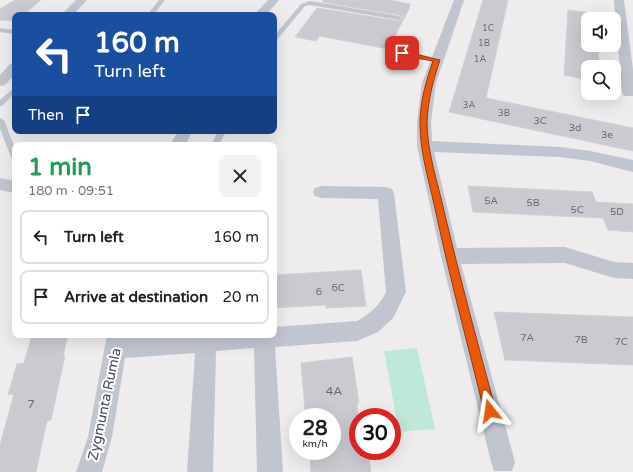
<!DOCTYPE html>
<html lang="en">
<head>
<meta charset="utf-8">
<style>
	:root { --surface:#fff; --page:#f2f2f2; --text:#222; --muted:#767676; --line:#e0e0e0 }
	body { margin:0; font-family:"Varela Round",sans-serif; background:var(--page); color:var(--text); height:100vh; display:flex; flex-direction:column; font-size:15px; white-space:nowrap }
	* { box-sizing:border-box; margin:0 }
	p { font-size:13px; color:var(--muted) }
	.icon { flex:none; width:22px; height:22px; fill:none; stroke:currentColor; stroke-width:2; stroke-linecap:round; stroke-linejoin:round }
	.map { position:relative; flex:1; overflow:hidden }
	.side { position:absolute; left:12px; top:142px; width:265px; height:196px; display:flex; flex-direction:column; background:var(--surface); border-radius:8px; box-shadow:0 4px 16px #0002 }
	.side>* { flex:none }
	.top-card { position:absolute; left:12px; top:12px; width:265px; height:122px; border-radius:8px; box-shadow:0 4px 16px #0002; background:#1a4fa0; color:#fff; overflow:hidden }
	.tools { position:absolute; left:581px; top:12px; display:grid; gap:8px }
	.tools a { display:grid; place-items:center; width:40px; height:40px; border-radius:8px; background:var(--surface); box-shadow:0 4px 16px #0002; font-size:20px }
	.speed { position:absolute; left:289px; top:408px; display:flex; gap:8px; font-size:20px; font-weight:700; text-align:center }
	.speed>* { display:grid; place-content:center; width:52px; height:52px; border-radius:50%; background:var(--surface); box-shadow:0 4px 16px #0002; line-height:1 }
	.speed small { font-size:10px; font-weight:400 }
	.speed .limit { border:6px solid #d22; background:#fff; color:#111 }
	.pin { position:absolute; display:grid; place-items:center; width:34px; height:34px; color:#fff; margin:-17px; border-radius:8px; box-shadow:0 2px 6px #0006 }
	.me { position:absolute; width:44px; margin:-22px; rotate:345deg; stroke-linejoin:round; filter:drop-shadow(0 0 3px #0008) }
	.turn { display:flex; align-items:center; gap:14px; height:84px; padding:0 16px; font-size:18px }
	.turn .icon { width:52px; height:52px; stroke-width:2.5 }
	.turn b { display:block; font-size:28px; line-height:34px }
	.then { display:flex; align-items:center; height:38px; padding:0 16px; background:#0003; gap:8px; font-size:15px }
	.round { display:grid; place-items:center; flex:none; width:42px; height:42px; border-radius:8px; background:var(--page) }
	.head { display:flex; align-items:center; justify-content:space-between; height:68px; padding:0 16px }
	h1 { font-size:24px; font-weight:800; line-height:30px; color:#1e9e55 }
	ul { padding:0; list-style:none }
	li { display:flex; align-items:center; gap:12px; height:54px; margin:0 8px 6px; padding:0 8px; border:2px solid var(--line); border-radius:8px }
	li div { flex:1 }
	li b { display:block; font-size:15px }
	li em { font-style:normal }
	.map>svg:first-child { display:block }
	.green { fill:#bee8d7 }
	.building { fill:#cacad0; stroke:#d0d1d7 }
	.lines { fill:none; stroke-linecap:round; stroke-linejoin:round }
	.lane { fill:#c0c5d0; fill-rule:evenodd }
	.street { fill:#c0c5d0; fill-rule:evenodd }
	.route { fill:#ea580c; stroke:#983908 }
	.labels { text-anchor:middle; stroke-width:4; stroke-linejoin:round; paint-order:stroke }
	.far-number-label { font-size:9px; fill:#676c75 }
	.number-label { font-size:10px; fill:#676c75 }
	.near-number-label { font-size:12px; fill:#676c75 }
	.near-street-label { font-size:14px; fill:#464c57; stroke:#fff }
</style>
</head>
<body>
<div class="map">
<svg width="633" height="472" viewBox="0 0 633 472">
	<rect width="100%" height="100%" fill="#eeecec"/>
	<!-- green -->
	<polygon class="green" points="417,348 435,429 399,432 384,351"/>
	<!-- building -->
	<g class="building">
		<polygon points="15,0 41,0 23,15 15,15 15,21 0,20 0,9"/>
		<polygon points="323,0 389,0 410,4 409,9 388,49 320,36 316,41 295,37 317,8 399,21 403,18 399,15 322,2"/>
		<polygon points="483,0 508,0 486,98 633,128 633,151 449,112"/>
		<polygon points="568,10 597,14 597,19 588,19 588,45 598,45 599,67 588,67 588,80 564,75"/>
		<polygon points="468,186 592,192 596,202 633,204 633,232 608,230 603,218 473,212"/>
		<polygon points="361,270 366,306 326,308 326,305 274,308 274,275"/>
		<polygon points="494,312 633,317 633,365 505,360"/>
		<polygon points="32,335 68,335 63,356 65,356 51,420 47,421 36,472 0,472 0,445 14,394 8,395 17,364 24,363"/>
		<polygon points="352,357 359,403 357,403 358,451 368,451 371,472 311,472 310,453 312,453 312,451 332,451 332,417 308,417 308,409 305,410 301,363"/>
	</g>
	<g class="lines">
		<!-- lane -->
		<g class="lane">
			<polygon points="159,0 165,0 153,15 147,15"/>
			<polygon points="310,1 399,16 402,18 399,20 310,5 305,6 276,41 274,42 274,36 301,4"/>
			<polygon points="0,28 15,30 15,34 0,32"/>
			<polygon points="402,51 437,58 440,60 437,62 400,54 399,53"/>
			<polygon points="15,87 15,93 2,106 0,106 0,100"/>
			<polygon points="0,118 4,120 15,148 15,160 11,157 0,129"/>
			<polygon points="218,131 226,131 219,145 211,145"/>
		</g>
		<!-- street -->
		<g class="street">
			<polygon points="76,0 87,0 73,15 61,15"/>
			<polygon points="268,0 279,0 266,15 254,15"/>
			<polygon points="454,0 464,0 436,83 431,122 432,141 560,147 590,151 633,160 633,172 590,161 560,157 434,152 457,248 565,247 614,262 633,263 633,279 614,278 565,263 461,264 515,462 512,471 494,471 491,462 441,256 417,146 417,122 422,83"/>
			<polygon points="614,0 624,0 633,70 633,96 624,96 622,93"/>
			<polygon points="15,63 15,74 5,85 0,86 0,75 10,64"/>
			<polygon points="178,131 192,131 186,145 170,145"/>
			<polygon points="0,178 15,181 15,193 0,190"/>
			<path d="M 321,186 L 386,187 L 392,189 L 394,193 L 406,292 L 393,318 L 378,332 L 357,341 L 275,347 L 283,472 L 257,472 L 254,348 L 216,351 L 213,472 L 187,472 L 195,353 L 125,358 L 112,437 L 102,472 L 76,472 L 88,437 L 107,335 L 129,335 L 128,337 L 153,335 L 274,335 L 274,327 L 357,321 C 370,314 380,305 386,292 L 378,199 L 321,198 L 315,196 L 313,192 L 315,188 Z"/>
		</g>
	</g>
	<!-- route -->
	<path class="route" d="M 402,51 L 440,60 C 433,80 428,101 427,122 C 427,152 438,183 444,211 C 460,278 478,345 496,411 L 494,415 L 490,417 L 486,415 L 484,411 C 468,345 450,279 436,213 C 430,184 420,154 420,124 C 420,102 426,81 433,61 L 399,55 L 399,52 Z"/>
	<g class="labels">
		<!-- far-number labels -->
		<g class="far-number-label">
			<text x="488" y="31">1C</text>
			<text x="484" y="46">1B</text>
			<text x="480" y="62">1A</text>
			<text x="469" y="108">3A</text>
			<text x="504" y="116">3B</text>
		</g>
		<!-- number labels -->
		<g class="number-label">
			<text x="540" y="124">3C</text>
			<text x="575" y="131">3d</text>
			<text x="607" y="138">3e</text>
			<text x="491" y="204">5A</text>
			<text x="533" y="206">5B</text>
			<text x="577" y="213">5C</text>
			<text x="617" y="215">5D</text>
			<text x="338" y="291">6C</text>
			<text x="319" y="295">6</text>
			<text x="527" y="341">7A</text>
			<text x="581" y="343">7B</text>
			<text x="621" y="345">7C</text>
		</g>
		<!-- near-number labels -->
		<g class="near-number-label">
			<text x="334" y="395">4A</text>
			<text x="31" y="408">7</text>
		</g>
		<!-- near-street labels -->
		<g class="near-street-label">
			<text transform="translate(104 404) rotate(-78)" y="5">Zygmunta Rumla</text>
		</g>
	</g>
</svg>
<div class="tools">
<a><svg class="icon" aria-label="sound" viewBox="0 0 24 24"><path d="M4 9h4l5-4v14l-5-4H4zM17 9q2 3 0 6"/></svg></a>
<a><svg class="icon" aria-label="search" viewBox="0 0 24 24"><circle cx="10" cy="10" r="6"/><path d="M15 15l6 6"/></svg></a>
</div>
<div class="speed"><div>28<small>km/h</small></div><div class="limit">30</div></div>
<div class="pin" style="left:402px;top:53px;background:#d93025"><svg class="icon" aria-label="arrive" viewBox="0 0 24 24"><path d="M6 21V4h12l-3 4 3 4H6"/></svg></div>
<svg class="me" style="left:490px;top:411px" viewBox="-20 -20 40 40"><path d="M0-17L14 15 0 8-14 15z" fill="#ea580c" stroke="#fff" stroke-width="4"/></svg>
<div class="top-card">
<div class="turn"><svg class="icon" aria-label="left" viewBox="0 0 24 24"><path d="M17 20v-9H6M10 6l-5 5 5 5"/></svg><div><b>160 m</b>Turn left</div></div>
<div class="then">Then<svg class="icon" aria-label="arrive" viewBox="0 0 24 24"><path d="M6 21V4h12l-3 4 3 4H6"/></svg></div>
</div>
<section class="side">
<div class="head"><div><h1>1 min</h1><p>180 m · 09:51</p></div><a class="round"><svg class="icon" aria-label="close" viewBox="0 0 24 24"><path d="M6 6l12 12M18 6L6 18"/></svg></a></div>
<ul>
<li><svg class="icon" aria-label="left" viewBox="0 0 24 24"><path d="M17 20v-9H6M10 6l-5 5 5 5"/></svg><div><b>Turn left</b></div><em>160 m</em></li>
<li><svg class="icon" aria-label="arrive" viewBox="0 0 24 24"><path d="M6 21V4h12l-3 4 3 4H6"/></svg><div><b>Arrive at destination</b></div><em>20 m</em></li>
</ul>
</section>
</div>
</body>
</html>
